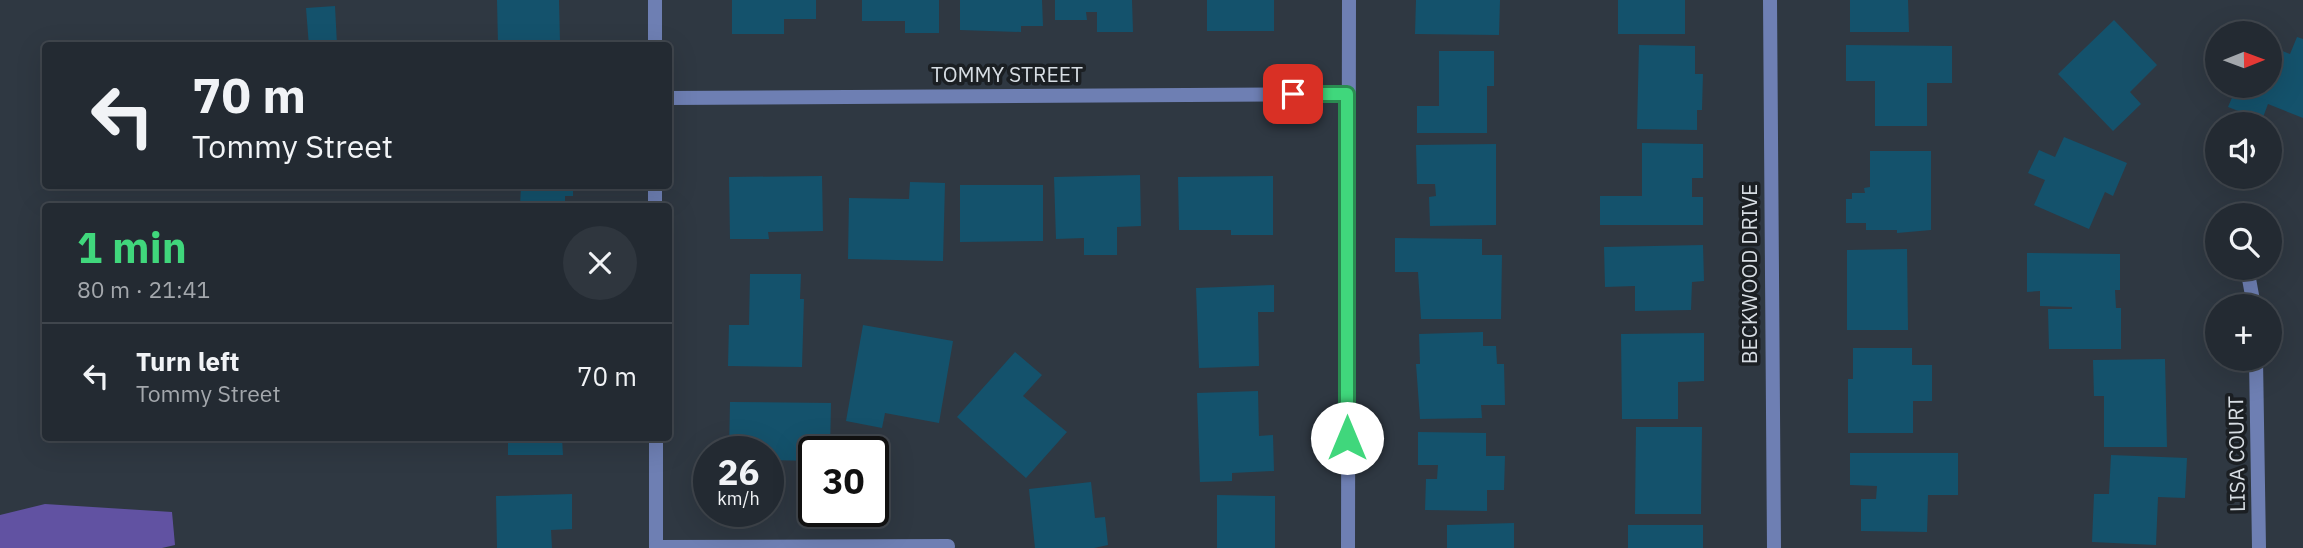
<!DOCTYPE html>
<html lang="en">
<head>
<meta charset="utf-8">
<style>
	:root { --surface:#232a32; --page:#2f363e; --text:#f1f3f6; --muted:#a3a7ac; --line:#40464d; --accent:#40d77c }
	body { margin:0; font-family:"IBM Plex Sans",sans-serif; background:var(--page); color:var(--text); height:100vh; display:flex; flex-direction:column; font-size:26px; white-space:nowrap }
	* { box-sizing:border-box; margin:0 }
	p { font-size:23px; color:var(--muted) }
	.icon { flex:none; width:38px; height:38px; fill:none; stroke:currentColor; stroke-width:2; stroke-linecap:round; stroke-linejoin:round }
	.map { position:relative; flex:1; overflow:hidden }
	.sheet { position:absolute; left:42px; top:203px; width:630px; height:238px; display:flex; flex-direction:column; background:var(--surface); border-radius:7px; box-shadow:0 7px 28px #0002,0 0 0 2px var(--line) }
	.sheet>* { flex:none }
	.banner { position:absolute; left:42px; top:42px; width:630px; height:147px; border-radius:7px; box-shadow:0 7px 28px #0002,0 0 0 2px var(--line); background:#232a32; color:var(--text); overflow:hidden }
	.needle { width:46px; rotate:89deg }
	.buttons { position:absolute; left:2205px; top:21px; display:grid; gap:14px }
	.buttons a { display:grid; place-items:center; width:77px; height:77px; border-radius:50%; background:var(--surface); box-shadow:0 7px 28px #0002,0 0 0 2px var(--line); font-size:35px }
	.speed { position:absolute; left:693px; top:436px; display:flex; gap:14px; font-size:35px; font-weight:700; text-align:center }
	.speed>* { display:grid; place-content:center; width:91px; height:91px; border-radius:50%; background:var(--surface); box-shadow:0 7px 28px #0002,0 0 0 2px var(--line); line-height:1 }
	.speed small { font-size:18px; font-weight:400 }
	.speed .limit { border:4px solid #111; border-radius:10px; background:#fff; color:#111 }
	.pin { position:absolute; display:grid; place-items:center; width:60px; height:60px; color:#fff; margin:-30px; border-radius:14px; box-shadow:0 4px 10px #0006 }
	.me { position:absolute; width:77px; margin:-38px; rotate:0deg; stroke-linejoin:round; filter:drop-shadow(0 0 5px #0008) }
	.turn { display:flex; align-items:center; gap:24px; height:147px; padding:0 35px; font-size:32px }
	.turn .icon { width:91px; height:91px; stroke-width:2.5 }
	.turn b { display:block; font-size:49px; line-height:60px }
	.round { display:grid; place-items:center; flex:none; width:74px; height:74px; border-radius:37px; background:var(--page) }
	.head { display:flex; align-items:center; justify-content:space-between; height:119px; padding:0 35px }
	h1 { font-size:42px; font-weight:700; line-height:52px; color:var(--accent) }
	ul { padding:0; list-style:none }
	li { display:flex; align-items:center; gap:21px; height:105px; padding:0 35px; border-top:2px solid var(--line) }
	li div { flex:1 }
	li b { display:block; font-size:26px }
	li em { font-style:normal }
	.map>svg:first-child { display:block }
	.forest { fill:#6152a2 }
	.building { fill:#14526c }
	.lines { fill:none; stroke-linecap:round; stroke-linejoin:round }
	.minor { stroke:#6e7fb3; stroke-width:14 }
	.route-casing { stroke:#2a8c51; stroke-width:18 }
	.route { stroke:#40d77c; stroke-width:12 }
	.labels { text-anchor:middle; stroke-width:7; stroke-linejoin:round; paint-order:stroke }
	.street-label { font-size:21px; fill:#d7dde3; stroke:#1b1f23 }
</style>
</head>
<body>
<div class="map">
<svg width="2303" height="548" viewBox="0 0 2303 548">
	<rect width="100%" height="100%" fill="#2f3842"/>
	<!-- forest -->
	<polygon class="forest" points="45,504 172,512 175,545 162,548 0,548 0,515"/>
	<!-- building -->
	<g class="building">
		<polygon points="497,0 559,0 560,43 498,44"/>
		<polygon points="732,0 816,0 816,19 784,19 784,34 732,34"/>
		<polygon points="862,0 939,0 939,33 905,33 905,21 862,21"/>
		<polygon points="960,0 1042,0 1043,26 1021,26 1021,32 960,30"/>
		<polygon points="1055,0 1132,0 1133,32 1097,32 1097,12 1086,12 1087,20 1055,20"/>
		<rect x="1207" y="0" width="67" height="31"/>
		<polygon points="1416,0 1500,0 1499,35 1415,34"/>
		<rect x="1618" y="0" width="67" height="34"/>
		<polygon points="1850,0 1908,0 1909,32 1850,32"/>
		<polygon points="335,6 337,45 309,46 306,8"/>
		<polygon points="2114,20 2157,65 2130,92 2141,104 2113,131 2058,74"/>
		<polygon points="2297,37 2303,39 2303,118 2268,104 2262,120 2228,107 2237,86 2270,86 2270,46 2290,54"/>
		<polygon points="1639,45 1695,46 1695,74 1703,74 1702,110 1697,110 1697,130 1637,129"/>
		<polygon points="1846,45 1952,46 1952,83 1927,83 1927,126 1875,126 1875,81 1846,81"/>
		<polygon points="1439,51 1494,51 1494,86 1487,86 1487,133 1417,133 1417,106 1439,106"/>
		<polygon points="2064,137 2127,163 2113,196 2105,192 2089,229 2034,205 2045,180 2028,173 2039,150 2055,157"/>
		<polygon points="1642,143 1703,144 1703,178 1692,178 1692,197 1703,197 1703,225 1600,225 1600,196 1642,196"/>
		<polygon points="1496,144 1496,225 1430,226 1429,197 1436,196 1435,184 1417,184 1416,145"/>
		<polygon points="1870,151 1931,151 1931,230 1897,233 1897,230 1866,230 1866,223 1846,223 1846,199 1852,199 1852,193 1865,193 1864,188 1870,187"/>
		<polygon points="1140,175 1141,226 1117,227 1117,255 1084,255 1084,238 1056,239 1054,177"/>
		<polygon points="822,176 823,231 768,232 769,239 730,239 729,177"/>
		<polygon points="1273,176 1273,235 1231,235 1231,230 1179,230 1178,177"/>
		<polygon points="910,182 945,183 943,261 848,259 849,198 909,199"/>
		<polygon points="960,185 1043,185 1043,241 960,242"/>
		<polygon points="521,186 573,186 573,196 565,196 565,206 520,206"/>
		<polygon points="1395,238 1482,239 1482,255 1502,255 1501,319 1421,319 1418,272 1395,272"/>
		<polygon points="1703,245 1704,281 1692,282 1691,310 1635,311 1635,286 1605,287 1604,247"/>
		<polygon points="1907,249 1908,330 1847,330 1847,250"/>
		<polygon points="2027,253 2120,254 2120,290 2115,290 2116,308 2121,308 2121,349 2049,349 2048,309 2072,309 2072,307 2040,306 2040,291 2027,292"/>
		<polygon points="750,274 801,274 800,299 804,299 802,367 728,366 729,325 749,325"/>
		<polygon points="1274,285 1274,312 1258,312 1259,366 1199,368 1196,288"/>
		<polygon points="863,325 953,341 939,423 885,413 882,428 846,421"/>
		<polygon points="1483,332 1483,346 1496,346 1497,364 1504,364 1505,405 1481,405 1482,418 1420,419 1416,364 1420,364 1419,334"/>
		<polygon points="1704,333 1704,381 1678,382 1678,419 1622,419 1621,334"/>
		<polygon points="1853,348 1912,348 1912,365 1932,365 1932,401 1913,401 1913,433 1848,433 1848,379 1853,379"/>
		<polygon points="1015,352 1042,375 1023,396 1067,432 1026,478 957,417"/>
		<polygon points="2165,359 2167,447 2104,447 2104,396 2094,396 2093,360"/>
		<polygon points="1258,391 1259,436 1273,435 1274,471 1232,473 1232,481 1200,482 1197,393"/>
		<polygon points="730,402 831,403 830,452 814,452 814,461 768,460 768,452 729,452"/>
		<polygon points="1636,427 1702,427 1701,514 1635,514"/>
		<polygon points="1418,432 1486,433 1486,456 1505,456 1504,490 1487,490 1487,511 1425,510 1426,479 1437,479 1438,465 1418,465"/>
		<polygon points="508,438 562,438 563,455 508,455"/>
		<polygon points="1850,453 1958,453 1958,495 1928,495 1927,532 1861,531 1861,499 1876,499 1877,486 1850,485"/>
		<polygon points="2111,455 2187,458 2185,498 2158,497 2156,545 2092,542 2094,494 2109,494"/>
		<polygon points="1091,482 1095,518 1105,517 1108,545 1094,548 1035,548 1029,489"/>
		<polygon points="572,494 572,529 551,530 552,548 497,548 496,496"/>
		<polygon points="1217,495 1275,496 1275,548 1217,548"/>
		<polygon points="1514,523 1514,548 1447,548 1447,525"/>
		<rect x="1628" y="525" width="75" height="23"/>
	</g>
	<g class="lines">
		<!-- minor -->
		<g class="minor">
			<polyline points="655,0 655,46"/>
			<polyline points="1770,0 1774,548"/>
			<polyline points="668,98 1347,94"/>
			<polyline points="655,186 655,206"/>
			<polyline points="2247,268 2254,306"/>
			<polyline points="2256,359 2259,548"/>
			<polyline points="656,438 656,548"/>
			<polyline points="656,547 948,546"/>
			<polyline points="1348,548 1349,0"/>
		</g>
	</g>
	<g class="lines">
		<defs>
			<polyline id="route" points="1293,94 1347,94 1347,438"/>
		</defs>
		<!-- route casing -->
		<use href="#route" class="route-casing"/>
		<!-- route -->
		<use href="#route" class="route"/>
	</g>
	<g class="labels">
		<!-- street labels -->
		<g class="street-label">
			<text x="1007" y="82">TOMMY STREET</text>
			<text transform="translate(1750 274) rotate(-90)" y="7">BECKWOOD DRIVE</text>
			<text transform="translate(2237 454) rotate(-91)" y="7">LISA COURT</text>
		</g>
	</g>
</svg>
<div class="buttons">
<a><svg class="needle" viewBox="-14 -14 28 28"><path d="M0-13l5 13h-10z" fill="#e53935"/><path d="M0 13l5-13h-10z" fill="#a3a7ac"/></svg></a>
<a><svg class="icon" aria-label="sound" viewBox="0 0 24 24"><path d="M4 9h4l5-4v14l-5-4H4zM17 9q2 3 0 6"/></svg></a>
<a><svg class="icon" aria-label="search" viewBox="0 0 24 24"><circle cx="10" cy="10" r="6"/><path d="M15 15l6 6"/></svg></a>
<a>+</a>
</div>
<div class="speed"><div>26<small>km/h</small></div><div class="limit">30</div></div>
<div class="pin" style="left:1293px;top:94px;background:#d93025"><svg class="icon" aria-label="arrive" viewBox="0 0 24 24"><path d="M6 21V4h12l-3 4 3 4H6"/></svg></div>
<svg class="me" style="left:1347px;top:438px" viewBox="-20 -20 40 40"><circle r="19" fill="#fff"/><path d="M0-13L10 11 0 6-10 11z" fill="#40d77c"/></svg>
<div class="banner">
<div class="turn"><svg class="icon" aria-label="left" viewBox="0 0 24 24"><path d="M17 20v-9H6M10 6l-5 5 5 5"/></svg><div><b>70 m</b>Tommy Street</div></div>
</div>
<section class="sheet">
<div class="head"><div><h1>1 min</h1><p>80 m · 21:41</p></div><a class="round"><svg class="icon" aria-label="close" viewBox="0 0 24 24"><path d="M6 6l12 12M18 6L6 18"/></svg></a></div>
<ul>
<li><svg class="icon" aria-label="left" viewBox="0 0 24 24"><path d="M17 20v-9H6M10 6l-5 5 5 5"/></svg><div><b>Turn left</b><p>Tommy Street</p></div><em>70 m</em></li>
</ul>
</section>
</div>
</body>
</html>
